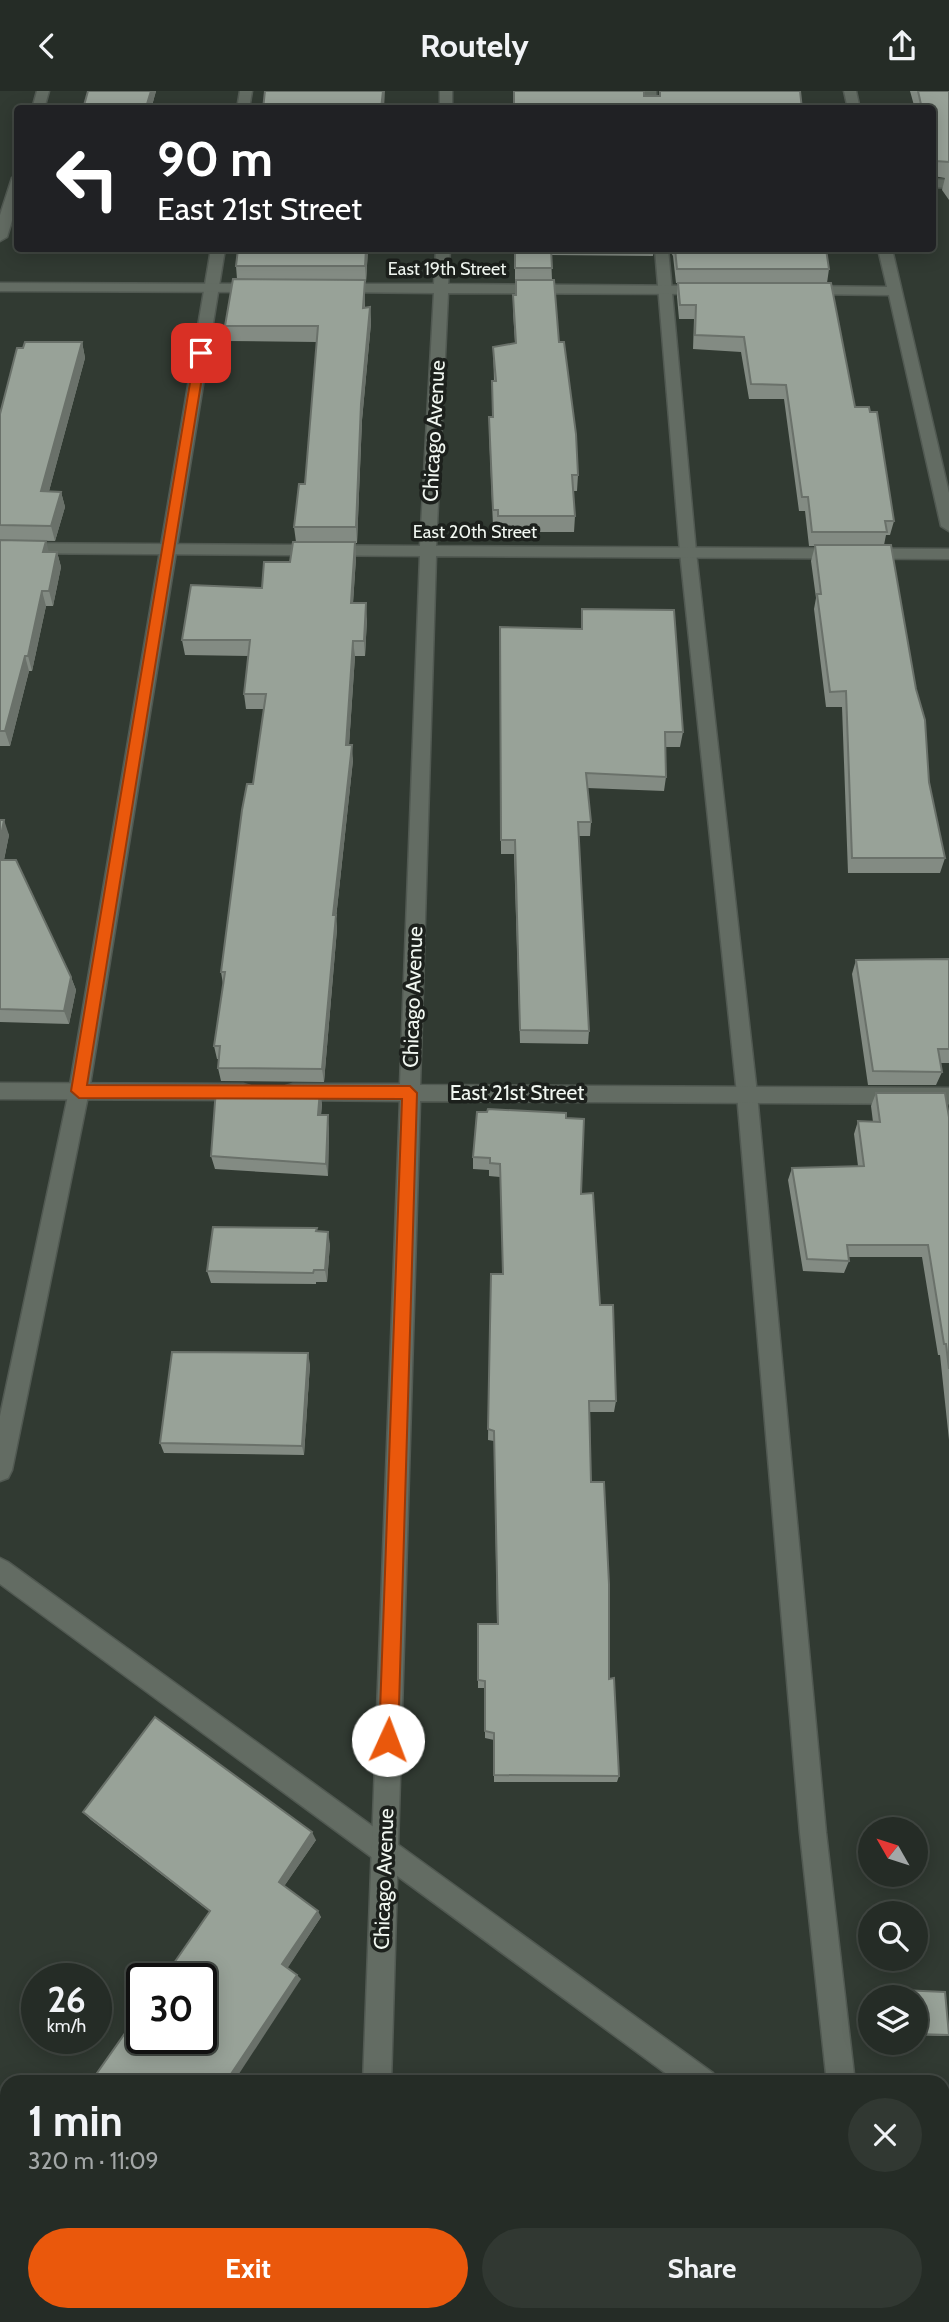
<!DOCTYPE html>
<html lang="en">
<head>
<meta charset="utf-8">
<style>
	:root { --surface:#252c26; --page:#313832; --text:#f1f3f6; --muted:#a3a7a7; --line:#424843; --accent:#ea580c }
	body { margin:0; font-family:Cabin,sans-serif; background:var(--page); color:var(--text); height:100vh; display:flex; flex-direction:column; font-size:26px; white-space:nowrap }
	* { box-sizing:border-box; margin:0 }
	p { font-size:23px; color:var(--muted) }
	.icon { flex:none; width:38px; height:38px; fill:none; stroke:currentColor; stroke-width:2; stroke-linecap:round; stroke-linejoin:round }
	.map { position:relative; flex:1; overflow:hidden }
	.sheet { position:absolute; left:0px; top:1984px; width:950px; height:247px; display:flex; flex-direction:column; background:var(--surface); border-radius:21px 21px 0 0; box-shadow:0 4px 18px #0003,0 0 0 2px var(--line) }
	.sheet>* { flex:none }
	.top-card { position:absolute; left:14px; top:14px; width:922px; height:147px; border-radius:7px; box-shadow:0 4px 18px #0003,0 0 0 2px var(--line); background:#202124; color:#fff; overflow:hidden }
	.needle { width:46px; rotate:309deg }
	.tools { position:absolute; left:858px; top:1726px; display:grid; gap:14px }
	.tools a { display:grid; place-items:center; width:70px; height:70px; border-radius:50%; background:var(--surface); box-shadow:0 4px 18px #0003,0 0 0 2px var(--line); font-size:35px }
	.speed { position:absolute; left:21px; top:1872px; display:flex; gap:14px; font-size:35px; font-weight:700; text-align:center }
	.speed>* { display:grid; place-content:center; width:91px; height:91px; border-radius:50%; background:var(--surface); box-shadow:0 4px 18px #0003,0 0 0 2px var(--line); line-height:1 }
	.speed small { font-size:18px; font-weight:400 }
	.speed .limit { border:4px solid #111; border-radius:10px; background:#fff; color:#111 }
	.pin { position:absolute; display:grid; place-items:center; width:60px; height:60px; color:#fff; margin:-30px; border-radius:14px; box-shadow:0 4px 10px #0006 }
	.me { position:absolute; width:77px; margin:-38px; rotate:2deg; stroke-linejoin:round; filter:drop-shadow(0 0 5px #0008) }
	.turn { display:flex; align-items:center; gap:24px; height:147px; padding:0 28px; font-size:32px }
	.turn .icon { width:91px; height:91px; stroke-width:2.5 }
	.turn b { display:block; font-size:49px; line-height:60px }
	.round { display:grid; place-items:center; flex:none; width:74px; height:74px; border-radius:37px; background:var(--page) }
	.summary { display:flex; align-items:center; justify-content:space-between; height:119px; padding:0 28px }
	h1 { font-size:42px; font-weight:700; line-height:52px }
	.button { display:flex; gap:14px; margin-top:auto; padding:14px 28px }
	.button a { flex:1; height:80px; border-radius:42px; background:var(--accent); color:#fff; font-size:28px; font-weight:700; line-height:80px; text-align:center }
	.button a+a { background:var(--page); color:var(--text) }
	header { display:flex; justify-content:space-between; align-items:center; height:91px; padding:0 28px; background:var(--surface); font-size:32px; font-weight:700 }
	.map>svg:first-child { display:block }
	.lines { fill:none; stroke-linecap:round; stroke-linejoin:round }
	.lane-casing { stroke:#515952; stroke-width:3 }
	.street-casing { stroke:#515952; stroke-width:3 }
	.primary-casing { stroke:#515952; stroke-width:3 }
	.lane { fill:#636c63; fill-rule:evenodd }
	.street { fill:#636c63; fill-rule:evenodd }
	.primary { fill:#7f84bc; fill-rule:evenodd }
	.wall { fill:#838b83 }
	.shaded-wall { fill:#6a716a }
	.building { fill:#98a298; stroke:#6a716a; stroke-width:2 }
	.route { fill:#ea580c; stroke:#983908; stroke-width:2 }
	.labels { text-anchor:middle; stroke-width:7; stroke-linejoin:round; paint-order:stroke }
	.far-street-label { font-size:18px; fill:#f1f7f1; stroke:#1c201c }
	.street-label { font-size:21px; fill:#f1f7f1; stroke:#1c201c }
</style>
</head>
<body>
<header><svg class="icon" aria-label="back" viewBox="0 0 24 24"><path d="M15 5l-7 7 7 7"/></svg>Routely<svg class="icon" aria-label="share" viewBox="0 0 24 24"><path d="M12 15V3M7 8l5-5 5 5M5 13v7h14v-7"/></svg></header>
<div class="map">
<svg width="949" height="2231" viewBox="0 0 949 2231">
	<rect width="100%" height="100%" fill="#313a32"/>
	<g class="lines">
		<defs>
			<g id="lane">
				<polygon points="240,0 252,0 249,18 237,18"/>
				<polygon points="644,0 656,0 657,18 645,18"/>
				<polygon points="211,158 225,158 89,1000 12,1379 8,1387 0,1390 0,1325 69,1000"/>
				<polygon points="655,158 668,158 696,461 757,1003 826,1742 855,1992 827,1992 800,1742 737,1003 680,461"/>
				<polygon points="0,1467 8,1471 713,1982 717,1992 679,1992 0,1493"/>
				<polygon points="943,2153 949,2156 949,2187 943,2184"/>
			</g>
			<g id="street">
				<polygon points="37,0 49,0 44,18 32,18"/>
				<rect x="440" y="0" width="12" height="18"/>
				<polygon points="844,0 856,0 860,18 848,18"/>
				<polygon points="18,83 18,110 7,146 0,150 0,124 12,87"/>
				<polygon points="933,88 949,89 949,97 933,96"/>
				<polygon points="436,158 450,158 448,193 705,195 712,199 705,203 448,202 436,455 949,458 949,468 436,465 420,994 949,997 949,1013 420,1010 391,1992 363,1992 400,1010 293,1009 286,1007 283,1001 286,995 293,993 400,993 420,465 0,462 0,452 420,455 434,202 338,201 331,197 338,193 434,193"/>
				<polygon points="878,158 892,158 949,402 949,440 941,435 889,204 804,203 797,199 804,195 887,196"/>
				<polygon points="0,192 260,193 267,197 260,201 0,200"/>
				<polygon points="0,992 243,993 250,995 253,1001 250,1007 243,1009 0,1008"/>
				<rect x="354" y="2224" width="30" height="7"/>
			</g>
			<g id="primary">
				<polygon points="0,2089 7,2092 7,2123 0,2121"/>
				<polygon points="126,2224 161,2224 164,2231 129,2231"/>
			</g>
		</defs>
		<!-- lane casing -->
		<use href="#lane" class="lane-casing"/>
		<!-- street casing -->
		<use href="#street" class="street-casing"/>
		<!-- primary casing -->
		<use href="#primary" class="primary-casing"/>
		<!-- lane -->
		<use href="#lane" class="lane"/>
		<!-- street -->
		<use href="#street" class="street"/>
		<!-- primary -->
		<use href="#primary" class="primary"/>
	</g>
	<!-- wall -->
	<g class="wall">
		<polygon points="88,0 156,0 151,18 83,18"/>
		<polygon points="910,0 949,0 949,109 942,99 945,87 933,85 933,18 915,18"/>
		<polygon points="368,158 366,191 365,191 365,216 370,216 371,232 362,329 357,452 355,452 356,467 353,512 367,528 365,565 355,565 349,654 353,669 336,827 337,838 324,991 221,990 218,977 219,968 217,968 214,955 223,893 221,881 253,693 264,618 246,618 244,603 248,565 185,564 182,549 262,497 290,471 296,451 294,436 305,393 317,251 228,250 225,235 237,188 236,175"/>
		<polygon points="515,158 654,158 653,165 551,164 552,189 559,251 578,384 577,400 573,400 575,425 574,441 497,441 498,435 493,435 489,342 489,326 493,326 492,290 494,290 493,256 515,252 513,220 513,204 515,204"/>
		<polygon points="669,158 826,158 829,178 827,192 855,316 894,430 890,444 886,444 884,454 929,691 945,767 940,782 848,782 842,616 826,616 814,518 816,507 811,470 815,455 809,455 805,420 799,420 784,308 749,308 741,261 693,258 694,228 679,228 677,206 678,192 676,192 673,165"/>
		<polygon points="82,251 85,267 49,400 61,401 65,416 55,450 0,449 0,323"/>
		<polygon points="0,449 49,461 57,461 61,476 53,515 46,515 32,580 29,580 10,655 0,655"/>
		<polygon points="582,518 683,641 680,656 665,656 666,686 664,700 587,697 591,731 590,745 579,745 589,940 588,953 520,952 514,763 501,763 500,536 581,538"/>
		<polygon points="0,729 9,744 4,769 71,886 76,899 69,933 0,931"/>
		<polygon points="949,868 949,972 940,972 942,981 936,994 868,994 852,883 856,869"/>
		<polygon points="876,1002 949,1026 949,1349 940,1264 938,1264 922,1166 849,1166 849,1170 844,1182 803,1180 788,1089 792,1077 858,1075 854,1043 858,1030 873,1031 871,1015"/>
		<polygon points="322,1012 321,1024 329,1037 328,1085 215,1078 211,1065"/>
		<polygon points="566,1027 581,1103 616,1310 614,1321 590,1321 591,1391 609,1588 619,1685 617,1691 494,1691 494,1649 485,1647 485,1597 478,1597 478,1533 497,1533 494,1350 488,1349 491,1183 503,1183 500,1086 489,1085 489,1079 473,1078 473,1066"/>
		<polygon points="318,1140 330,1153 327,1191 316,1191 316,1193 211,1192 207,1180"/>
		<polygon points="310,1273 304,1364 164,1362 160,1352"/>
		<polygon points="83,1721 316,1749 284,1795 321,1826 287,1877 301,1888 210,1821 91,1729"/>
		<polygon points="878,1898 945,1901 949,1944 944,1945 915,1944 915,1906 874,1906 874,1899"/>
		<polygon points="546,2224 716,2224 713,2231 542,2231"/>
	</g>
	<!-- shaded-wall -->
	<g class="shaded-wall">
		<polygon points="151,0 156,0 151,18 148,18 147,13"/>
		<polygon points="383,0 385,0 384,18 381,18"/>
		<polygon points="366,158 368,158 366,191 365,175"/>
		<polygon points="365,189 365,204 364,232 363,217"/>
		<polygon points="370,216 371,232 362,329 357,452 356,436 361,313"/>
		<polygon points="82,251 85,267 45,415 41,400"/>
		<polygon points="61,401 65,416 55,450 51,435"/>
		<polygon points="46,450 50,465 43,461"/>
		<polygon points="355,451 356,467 352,527 351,512"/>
		<polygon points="57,461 61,476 53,515 49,500"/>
		<polygon points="42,500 46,515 32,580 28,565"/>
		<polygon points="366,512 367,528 365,565 364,550"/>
		<polygon points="353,550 355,565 348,669 346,654"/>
		<polygon points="25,565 29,580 10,655 5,640"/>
		<polygon points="352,654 353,669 336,827 337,838 324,991 322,978 333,824"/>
		<polygon points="4,729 9,744 1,783 0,779 0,750"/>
		<polygon points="71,886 76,899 69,933 64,920"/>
		<polygon points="320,999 322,1012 320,1037 318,1024"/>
		<polygon points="328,1024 329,1037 328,1085 326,1073"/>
		<polygon points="328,1141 330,1153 327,1191 325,1179"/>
		<polygon points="308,1262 310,1273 304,1364 302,1355"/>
		<polygon points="312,1741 316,1749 283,1797 279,1791"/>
		<polygon points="318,1820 321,1826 287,1878 282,1873"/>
		<polygon points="297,1884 301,1888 233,1992 225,1992"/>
	</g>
	<!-- building -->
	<g class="building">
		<polygon points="88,0 151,0 147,13 143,13 142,18 83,18"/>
		<polygon points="265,0 383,0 381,18 263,18"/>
		<polygon points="514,0 644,0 644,5 660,5 660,0 800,0 802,18 514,18"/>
		<polygon points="918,0 949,0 949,71 936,70 933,57 933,18 922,18"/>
		<polygon points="238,158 366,158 365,175 236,175"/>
		<polygon points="515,158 551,158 552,177 515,177"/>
		<polygon points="675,158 826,158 829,178 677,178"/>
		<polygon points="233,188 365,189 363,217 370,216 361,313 356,436 294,436 299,393 305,393 318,235 225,235"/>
		<polygon points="516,189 554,189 559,251 564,251 576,343 578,384 572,384 575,425 498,425 498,419 493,419 489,326 493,326 492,290 496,290 493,256 516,252 513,204 516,204"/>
		<polygon points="678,192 831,192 855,316 869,316 870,321 877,321 894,430 885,430 887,441 812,441 808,406 802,406 786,294 751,293 744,246 695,244 696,214 680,214"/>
		<polygon points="25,251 82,251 41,400 61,401 51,435 0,434 0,323 17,257 23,257"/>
		<polygon points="0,449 46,450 43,461 57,461 49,500 42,500 28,565 25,565 5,640 0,640"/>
		<polygon points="293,451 355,451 351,512 366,512 364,550 353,550 346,654 352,654 333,824 336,824 322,978 218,977 220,955 214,955 225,881 221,881 242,719 247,693 253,693 266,603 244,603 250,549 182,549 191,494 262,497 264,471 290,471"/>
		<polygon points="815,454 891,454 916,598 925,629 929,691 945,767 852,767 846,600 830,601 817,503 821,503"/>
		<polygon points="582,518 674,519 683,641 665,641 666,686 586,682 591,731 578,731 589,940 520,939 515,749 501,749 500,536 582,538"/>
		<polygon points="0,729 4,729 0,750"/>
		<polygon points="0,769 16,769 71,886 64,920 0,918"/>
		<polygon points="949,868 949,958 938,958 942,981 873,980 856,869"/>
		<polygon points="216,998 320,999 318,1024 328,1024 326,1073 211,1065"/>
		<polygon points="876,1002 945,1002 949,1026 949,1278 946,1253 944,1253 928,1154 847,1154 849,1170 807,1168 792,1077 864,1075 858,1030 880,1031"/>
		<polygon points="488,1018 566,1022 566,1027 584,1028 581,1103 593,1102 600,1214 613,1214 616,1310 589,1310 591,1391 604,1391 609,1493 609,1588 614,1587 619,1685 494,1684 494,1642 485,1640 485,1590 478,1589 478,1533 498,1533 494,1340 488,1338 491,1183 503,1183 500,1073 490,1072 490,1067 473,1066 477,1021 487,1021"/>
		<polygon points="213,1136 317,1137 316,1140 328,1141 325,1179 314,1179 313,1182 207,1180"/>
		<polygon points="172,1261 308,1262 302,1355 160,1352"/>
		<polygon points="155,1626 312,1741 279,1791 318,1820 282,1873 297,1884 225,1992 90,1992 142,1918 142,1948 201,1948 201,1888 163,1888 210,1820 83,1721"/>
		<polygon points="878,1898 945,1901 949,1944 915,1943 915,1906 878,1906"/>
		<polygon points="549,2224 716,2224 713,2231 546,2231"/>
	</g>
	<!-- route -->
	<polygon class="route" points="201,258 206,262 87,994 410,995 417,1002 398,1649 395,1656 388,1659 382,1656 379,1649 402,1008 79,1007 71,1000 195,262"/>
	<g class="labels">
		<!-- far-street labels -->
		<g class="far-street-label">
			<text x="447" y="184">East 19th Street</text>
			<text x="475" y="447">East 20th Street</text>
		</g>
		<!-- street labels -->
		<g class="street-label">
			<text transform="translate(434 340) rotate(-87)" y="7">Chicago Avenue</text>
			<text transform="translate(413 906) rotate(-88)" y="7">Chicago Avenue</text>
			<text x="517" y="1009">East 21st Street</text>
			<text transform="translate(384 1788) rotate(-88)" y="7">Chicago Avenue</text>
		</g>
	</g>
</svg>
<div class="tools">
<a><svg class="needle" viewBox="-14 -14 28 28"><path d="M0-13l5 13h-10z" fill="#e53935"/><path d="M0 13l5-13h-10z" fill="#a3a7a7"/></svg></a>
<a><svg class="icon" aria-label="search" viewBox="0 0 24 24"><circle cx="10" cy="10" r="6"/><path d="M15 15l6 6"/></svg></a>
<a><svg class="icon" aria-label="layers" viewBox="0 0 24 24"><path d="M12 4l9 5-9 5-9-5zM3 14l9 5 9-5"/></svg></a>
</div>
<div class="speed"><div>26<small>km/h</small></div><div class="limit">30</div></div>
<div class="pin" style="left:201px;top:262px;background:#d93025"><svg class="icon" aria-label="arrive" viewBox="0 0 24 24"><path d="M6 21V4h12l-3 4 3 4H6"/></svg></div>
<svg class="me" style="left:388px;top:1649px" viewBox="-20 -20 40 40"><circle r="19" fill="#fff"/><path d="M0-13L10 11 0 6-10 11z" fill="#ea580c"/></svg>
<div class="top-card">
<div class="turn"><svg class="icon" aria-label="left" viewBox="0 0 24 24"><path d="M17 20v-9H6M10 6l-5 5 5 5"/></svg><div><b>90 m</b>East 21st Street</div></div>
</div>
<section class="sheet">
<div class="summary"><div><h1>1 min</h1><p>320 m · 11:09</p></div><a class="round"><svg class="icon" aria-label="close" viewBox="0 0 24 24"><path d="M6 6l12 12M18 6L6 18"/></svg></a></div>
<div class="button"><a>Exit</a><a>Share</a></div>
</section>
</div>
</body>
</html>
